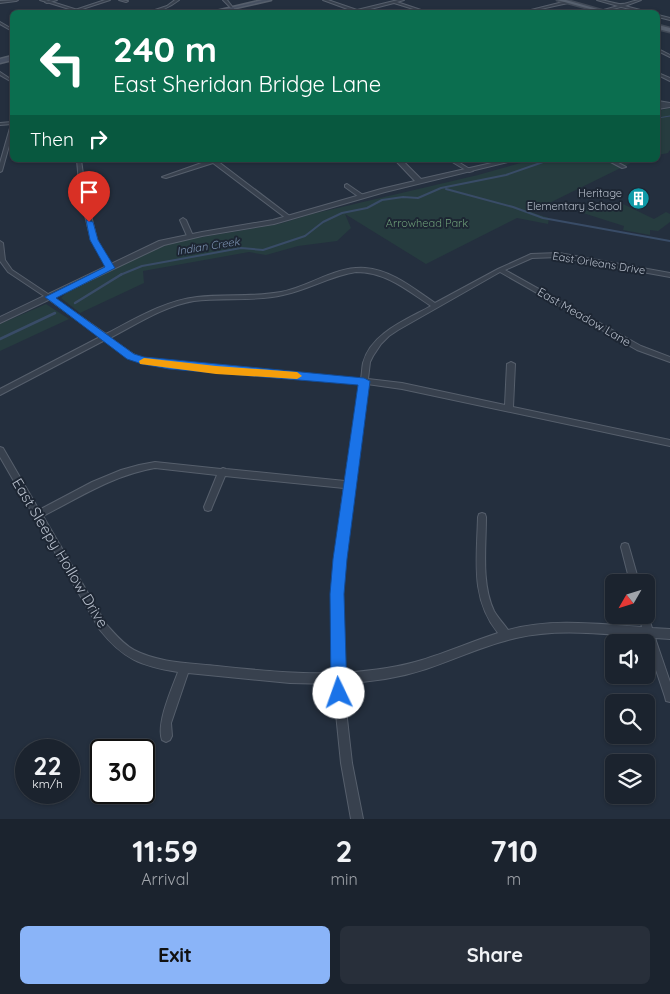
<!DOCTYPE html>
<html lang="en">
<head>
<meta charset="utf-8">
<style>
	:root { --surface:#1b232e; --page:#282f3a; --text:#f1f3f6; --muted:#a0a4aa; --line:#39404a; --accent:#8ab4f8 }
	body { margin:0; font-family:Quicksand,sans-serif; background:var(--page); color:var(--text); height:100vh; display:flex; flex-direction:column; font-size:19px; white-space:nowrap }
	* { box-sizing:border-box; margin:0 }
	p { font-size:16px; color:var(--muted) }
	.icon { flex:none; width:28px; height:28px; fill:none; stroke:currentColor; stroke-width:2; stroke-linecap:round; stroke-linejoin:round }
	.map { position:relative; height:819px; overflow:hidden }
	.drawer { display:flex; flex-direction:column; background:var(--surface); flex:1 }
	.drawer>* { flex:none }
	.guide { position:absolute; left:10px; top:10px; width:650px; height:152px; border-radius:8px; box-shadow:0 1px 4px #0004,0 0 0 1px var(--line); background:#0b6e4f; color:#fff; overflow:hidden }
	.needle { width:32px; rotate:231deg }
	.tools { position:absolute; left:605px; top:574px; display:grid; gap:10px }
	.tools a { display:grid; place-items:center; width:50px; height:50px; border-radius:8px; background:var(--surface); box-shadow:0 1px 4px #0004,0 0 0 1px var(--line); font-size:25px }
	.speed { position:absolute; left:15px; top:739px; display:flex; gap:10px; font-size:25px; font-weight:700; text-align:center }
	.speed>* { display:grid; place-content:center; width:65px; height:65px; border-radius:50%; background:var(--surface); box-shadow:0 1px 4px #0004,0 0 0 1px var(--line); line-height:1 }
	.speed small { font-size:12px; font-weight:400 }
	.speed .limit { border:2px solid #111; border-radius:8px; background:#fff; color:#111 }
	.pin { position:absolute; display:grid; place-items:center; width:42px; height:42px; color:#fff; margin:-51px -21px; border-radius:50% 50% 50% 0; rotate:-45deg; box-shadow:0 0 5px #0007 }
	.pin .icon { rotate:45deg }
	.me { position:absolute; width:55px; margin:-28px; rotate:357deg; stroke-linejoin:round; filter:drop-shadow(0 0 4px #0008) }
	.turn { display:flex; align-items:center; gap:18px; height:105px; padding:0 20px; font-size:22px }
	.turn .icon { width:65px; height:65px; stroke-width:2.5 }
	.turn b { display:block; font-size:35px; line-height:42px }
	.then { display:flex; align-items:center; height:48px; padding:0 20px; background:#0003; gap:10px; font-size:19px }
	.eta { display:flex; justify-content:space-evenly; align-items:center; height:85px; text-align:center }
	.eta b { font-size:30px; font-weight:700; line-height:35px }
	.action { display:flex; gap:10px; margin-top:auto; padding:10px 20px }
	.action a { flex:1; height:58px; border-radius:8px; background:var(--accent); color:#111; font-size:20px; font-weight:700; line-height:58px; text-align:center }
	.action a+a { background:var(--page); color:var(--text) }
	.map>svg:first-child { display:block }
	.green { fill:#263c3f }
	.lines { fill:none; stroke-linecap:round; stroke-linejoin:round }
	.stream-far2 { stroke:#394c67; stroke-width:1 }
	.stream-far1 { stroke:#394c67; stroke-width:2 }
	.stream { stroke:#394c67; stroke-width:2.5 }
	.minor-casing { stroke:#565f6c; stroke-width:2 }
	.tertiary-casing { stroke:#565f6c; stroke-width:2 }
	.secondary-casing { stroke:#565f6c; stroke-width:3 }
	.primary-casing { stroke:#414a57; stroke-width:3 }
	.minor { fill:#38414e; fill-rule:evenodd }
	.tertiary { fill:#38414e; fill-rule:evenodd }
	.secondary { fill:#465061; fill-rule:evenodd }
	.primary { fill:#56606e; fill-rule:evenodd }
	.route { fill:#1a73e8; stroke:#114b97 }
	.slow { fill:#f59e0b }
	.labels { text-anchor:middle; stroke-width:4; stroke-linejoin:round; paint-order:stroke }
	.far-poi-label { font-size:11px; fill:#b4bcc9; stroke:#1d2633; text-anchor:end }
	.far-park-label { font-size:11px; fill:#6b9a76; stroke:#1d2633 }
	.far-water-label { font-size:11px; font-style:italic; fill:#7c92b1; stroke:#1d2633 }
	.far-street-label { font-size:11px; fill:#b4bcc9; stroke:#1d2633 }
	.street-label { font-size:12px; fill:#b4bcc9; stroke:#1d2633 }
	.near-street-label { font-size:15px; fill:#b4bcc9; stroke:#1d2633 }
</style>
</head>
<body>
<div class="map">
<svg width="670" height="819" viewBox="0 0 670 819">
	<rect width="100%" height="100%" fill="#242f3e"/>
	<!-- green -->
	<g class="green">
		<polygon points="670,108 670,150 668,153 658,155 658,111"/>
		<polygon points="531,160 637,160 531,212 549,218 548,224 517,218 426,264 345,214 351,228 337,241 298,246 266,255 249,252 143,271 144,283 80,313 61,298 66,293 128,262 166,245 191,239 279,224 312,214 478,175"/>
		<polygon points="601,202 615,209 623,204 654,219 666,212 670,214 670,222 658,231 650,230 650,235 623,230 624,226 583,213 587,210 584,209 596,207"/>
		<polygon points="46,304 69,319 0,351 0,324"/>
	</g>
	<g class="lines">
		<!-- stream-far2 -->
		<g class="stream-far2">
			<polyline points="658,118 670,116"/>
			<polyline points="542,162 548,160"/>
		</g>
		<!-- stream-far1 -->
		<g class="stream-far1">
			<polyline points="446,189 513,207 543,218 670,241"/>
			<polyline points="120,275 142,266 241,248 263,250 305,236 323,222 342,213 367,208 382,200 403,197 418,198 441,188 506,175 546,161"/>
		</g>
		<!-- stream -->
		<g class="stream">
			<polyline points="75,303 122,274"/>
			<polyline points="0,339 55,313"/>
		</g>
		<defs>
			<g id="minor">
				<polygon points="51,0 57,0 47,3 45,2"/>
				<polygon points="105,0 110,0 73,12 69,12"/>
				<polygon points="119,0 128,1 126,2"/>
				<path d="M 175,0 L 179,0 C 170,7 160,12 149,12 L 167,6 Z"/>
				<polygon points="223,0 227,0 234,9 232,9"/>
				<polygon points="323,0 328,0 357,10 398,0 404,0 397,2 427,12 423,12 394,3 359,12 353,12 353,11"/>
				<path d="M 597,0 C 605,0 612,3 619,4 C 626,5 633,0 641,0 L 625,6 L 648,12 L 644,12 L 621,7 L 600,12 L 600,11 L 618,6 Z"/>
				<polygon points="567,1 568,3 527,12 523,12"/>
				<polygon points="658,15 670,18 670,20 658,17"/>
				<polygon points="0,22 12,29 12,31 0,24"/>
				<polygon points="658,49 670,55 670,57 658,51"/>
				<polygon points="0,72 12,80 12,82 0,75"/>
				<polygon points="658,73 670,78 670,81 658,75"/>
				<polygon points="658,101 670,103 670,105 665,104 666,107 664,107 658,103"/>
				<polygon points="12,122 12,124 0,125 0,123"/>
				<polygon points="10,128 12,128 12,135 2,171 0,172 0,163"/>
				<polygon points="77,160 81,160 86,195 97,240 113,268 112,269 108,269 91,240 80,195"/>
				<polygon points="210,160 216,160 291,217 291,219 287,219 213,163 166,178 162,177"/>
				<polygon points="449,160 455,160 473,171 469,172"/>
				<polygon points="607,160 613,160 626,167 622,168"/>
				<polygon points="347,184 363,195 363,197 359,197 345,187 345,185"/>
				<polygon points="183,218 186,220 193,236 192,237 188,237 187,236 180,220"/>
				<path d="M 0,241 L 3,243 L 5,260 L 12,270 L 51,296 L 106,334 C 135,319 164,301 197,297 C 225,294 253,297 281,292 C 309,287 335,266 365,268 C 392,270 414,289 435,303 L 498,269 L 531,254 L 559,253 L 670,273 L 670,277 L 559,257 L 532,258 L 505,270 L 641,346 L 670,357 L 670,362 L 637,350 L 500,272 L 398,330 L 389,336 L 381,344 L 373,356 L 370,362 L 368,379 L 402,383 L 505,405 L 507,364 L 511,362 L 515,364 L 513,407 L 670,440 L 670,446 L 402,389 L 367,384 C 352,480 338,575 342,673 C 369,671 396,668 422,660 C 448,652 473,641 498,633 C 470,598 477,559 478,517 L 479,514 L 482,513 L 485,514 L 486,517 C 486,547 481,583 494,611 C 498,618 504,624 508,630 C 552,618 598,624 642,627 L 639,615 L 646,615 L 646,611 L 647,612 L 652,628 L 670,629 L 670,639 L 655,638 L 670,682 L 670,702 L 666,701 L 665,697 L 645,637 C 602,634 558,628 516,638 C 485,645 456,659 426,669 C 399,678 371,682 343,683 L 352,763 L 363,819 L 351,819 L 341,763 L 333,684 L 290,683 L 188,673 L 171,723 L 172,736 L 170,740 L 166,742 L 162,740 C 156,724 172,688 178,672 C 141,666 123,659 100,630 L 0,457 L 0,447 L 3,448 L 39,510 L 92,482 L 121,470 L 139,465 L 155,462 L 221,469 L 223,468 L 226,469 L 345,481 L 360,384 L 216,372 L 142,363 L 129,358 L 105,340 L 0,395 L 0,389 L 100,337 L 47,298 L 8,272 L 0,261 ZM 356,272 C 386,272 407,290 431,306 C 406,320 371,333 363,363 C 362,368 362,373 361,379 L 216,368 L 143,359 L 133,354 L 110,338 C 137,324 164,306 194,301 C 224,297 254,302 283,295 C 308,290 330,276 356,272 ZM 155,468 L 217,475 L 204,507 L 205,510 L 208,511 L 211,510 L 212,507 L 225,476 L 344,488 C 335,550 330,611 332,673 C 293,674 255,670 217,666 C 190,663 159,663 134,650 C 123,644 115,634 106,624 L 43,516 C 80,497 114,475 155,468 Z"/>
				<polygon points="625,543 628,544 629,547 639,582 630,582 621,547 622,544"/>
			</g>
			<g id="tertiary">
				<polygon points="18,0 16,1 0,3 0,1"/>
				<polygon points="40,0 46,0 84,12 79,12"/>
				<polygon points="670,103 670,107 658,109 658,105"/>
				<polygon points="395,160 402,160 421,179 505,160 516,160 385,192 274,224 202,236 164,245 0,323 0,317 159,241 202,232 273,220 381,189 415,181"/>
			</g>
			<g id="secondary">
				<polygon points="263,0 271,0 218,12 212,12"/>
				<polygon points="12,56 12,60 0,63 0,59"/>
			</g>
			<g id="primary">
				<polygon points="557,0 566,0 608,12 601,12"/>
				<polygon points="658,25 670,28 670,32 658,29"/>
			</g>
		</defs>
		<!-- minor casing -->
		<use href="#minor" class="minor-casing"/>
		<!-- tertiary casing -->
		<use href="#tertiary" class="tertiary-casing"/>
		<!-- secondary casing -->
		<use href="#secondary" class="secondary-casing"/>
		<!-- primary casing -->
		<use href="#primary" class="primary-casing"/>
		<!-- minor -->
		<use href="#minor" class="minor"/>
		<!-- tertiary -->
		<use href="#tertiary" class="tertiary"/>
		<!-- secondary -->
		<use href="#secondary" class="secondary"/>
		<!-- primary -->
		<use href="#primary" class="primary"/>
	</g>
	<!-- route -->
	<polygon class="route" points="86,220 93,222 98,240 115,268 56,298 134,354 144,357 364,378 370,381 347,559 344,594 347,693 345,698 339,701 333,698 331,693 330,594 333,559 358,385 169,369 142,364 127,359 45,297 105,267 90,240"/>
	<!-- slow -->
	<polygon class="slow" points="144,358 216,366 297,372 302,376 297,379 216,374 140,364 139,361"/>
	<!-- icons -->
	<defs>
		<symbol id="building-disc" viewBox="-11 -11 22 22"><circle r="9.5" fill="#0f9aa8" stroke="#1d2633"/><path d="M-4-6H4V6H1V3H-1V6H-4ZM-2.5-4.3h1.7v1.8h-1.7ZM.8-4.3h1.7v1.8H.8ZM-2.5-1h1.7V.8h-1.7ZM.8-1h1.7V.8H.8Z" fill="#fff"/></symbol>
	</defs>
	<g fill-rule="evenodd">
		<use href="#building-disc" x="626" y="186" width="25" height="25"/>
	</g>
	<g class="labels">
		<!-- far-poi labels -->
		<g class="far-poi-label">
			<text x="622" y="197">Heritage<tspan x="622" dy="13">Elementary School</tspan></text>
		</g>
		<!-- far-park labels -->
		<g class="far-park-label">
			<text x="427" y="227">Arrowhead Park</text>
		</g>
		<!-- far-water labels -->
		<g class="far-water-label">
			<text transform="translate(208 246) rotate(-9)" y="4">Indian Creek</text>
		</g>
		<!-- far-street labels -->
		<g class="far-street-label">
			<text transform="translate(599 263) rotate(9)" y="4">East Orleans Drive</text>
		</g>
		<!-- street labels -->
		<g class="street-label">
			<text transform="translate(584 317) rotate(30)" y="4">East Meadow Lane</text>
		</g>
		<!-- near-street labels -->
		<g class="near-street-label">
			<text transform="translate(60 553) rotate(59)" y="5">East Sleepy Hollow Drive</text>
		</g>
	</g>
</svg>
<div class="tools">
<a><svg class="needle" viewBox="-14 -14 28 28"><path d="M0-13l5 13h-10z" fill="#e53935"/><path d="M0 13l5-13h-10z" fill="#a0a4aa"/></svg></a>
<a><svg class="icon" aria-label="sound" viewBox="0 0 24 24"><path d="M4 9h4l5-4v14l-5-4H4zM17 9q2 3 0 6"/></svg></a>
<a><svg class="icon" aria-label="search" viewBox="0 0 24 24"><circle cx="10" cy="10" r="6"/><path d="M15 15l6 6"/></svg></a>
<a><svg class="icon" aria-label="layers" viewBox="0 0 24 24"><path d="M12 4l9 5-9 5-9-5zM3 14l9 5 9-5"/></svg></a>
</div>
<div class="speed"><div>22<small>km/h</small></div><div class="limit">30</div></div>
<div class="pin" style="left:89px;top:222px;background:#d93025"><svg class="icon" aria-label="arrive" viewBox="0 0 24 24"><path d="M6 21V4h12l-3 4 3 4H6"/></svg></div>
<svg class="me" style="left:339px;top:693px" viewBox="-20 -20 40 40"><circle r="19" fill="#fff"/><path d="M0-13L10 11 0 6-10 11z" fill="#1a73e8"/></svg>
<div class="guide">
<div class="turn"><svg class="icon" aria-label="left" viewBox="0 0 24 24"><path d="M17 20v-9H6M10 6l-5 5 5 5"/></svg><div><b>240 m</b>East Sheridan Bridge Lane</div></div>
<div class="then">Then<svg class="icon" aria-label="right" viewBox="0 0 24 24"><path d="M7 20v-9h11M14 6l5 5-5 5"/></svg></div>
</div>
</div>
<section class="drawer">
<div class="eta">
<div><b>11:59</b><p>Arrival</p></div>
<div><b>2</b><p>min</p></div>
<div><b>710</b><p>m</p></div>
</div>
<div class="action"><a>Exit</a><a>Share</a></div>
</section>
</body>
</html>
